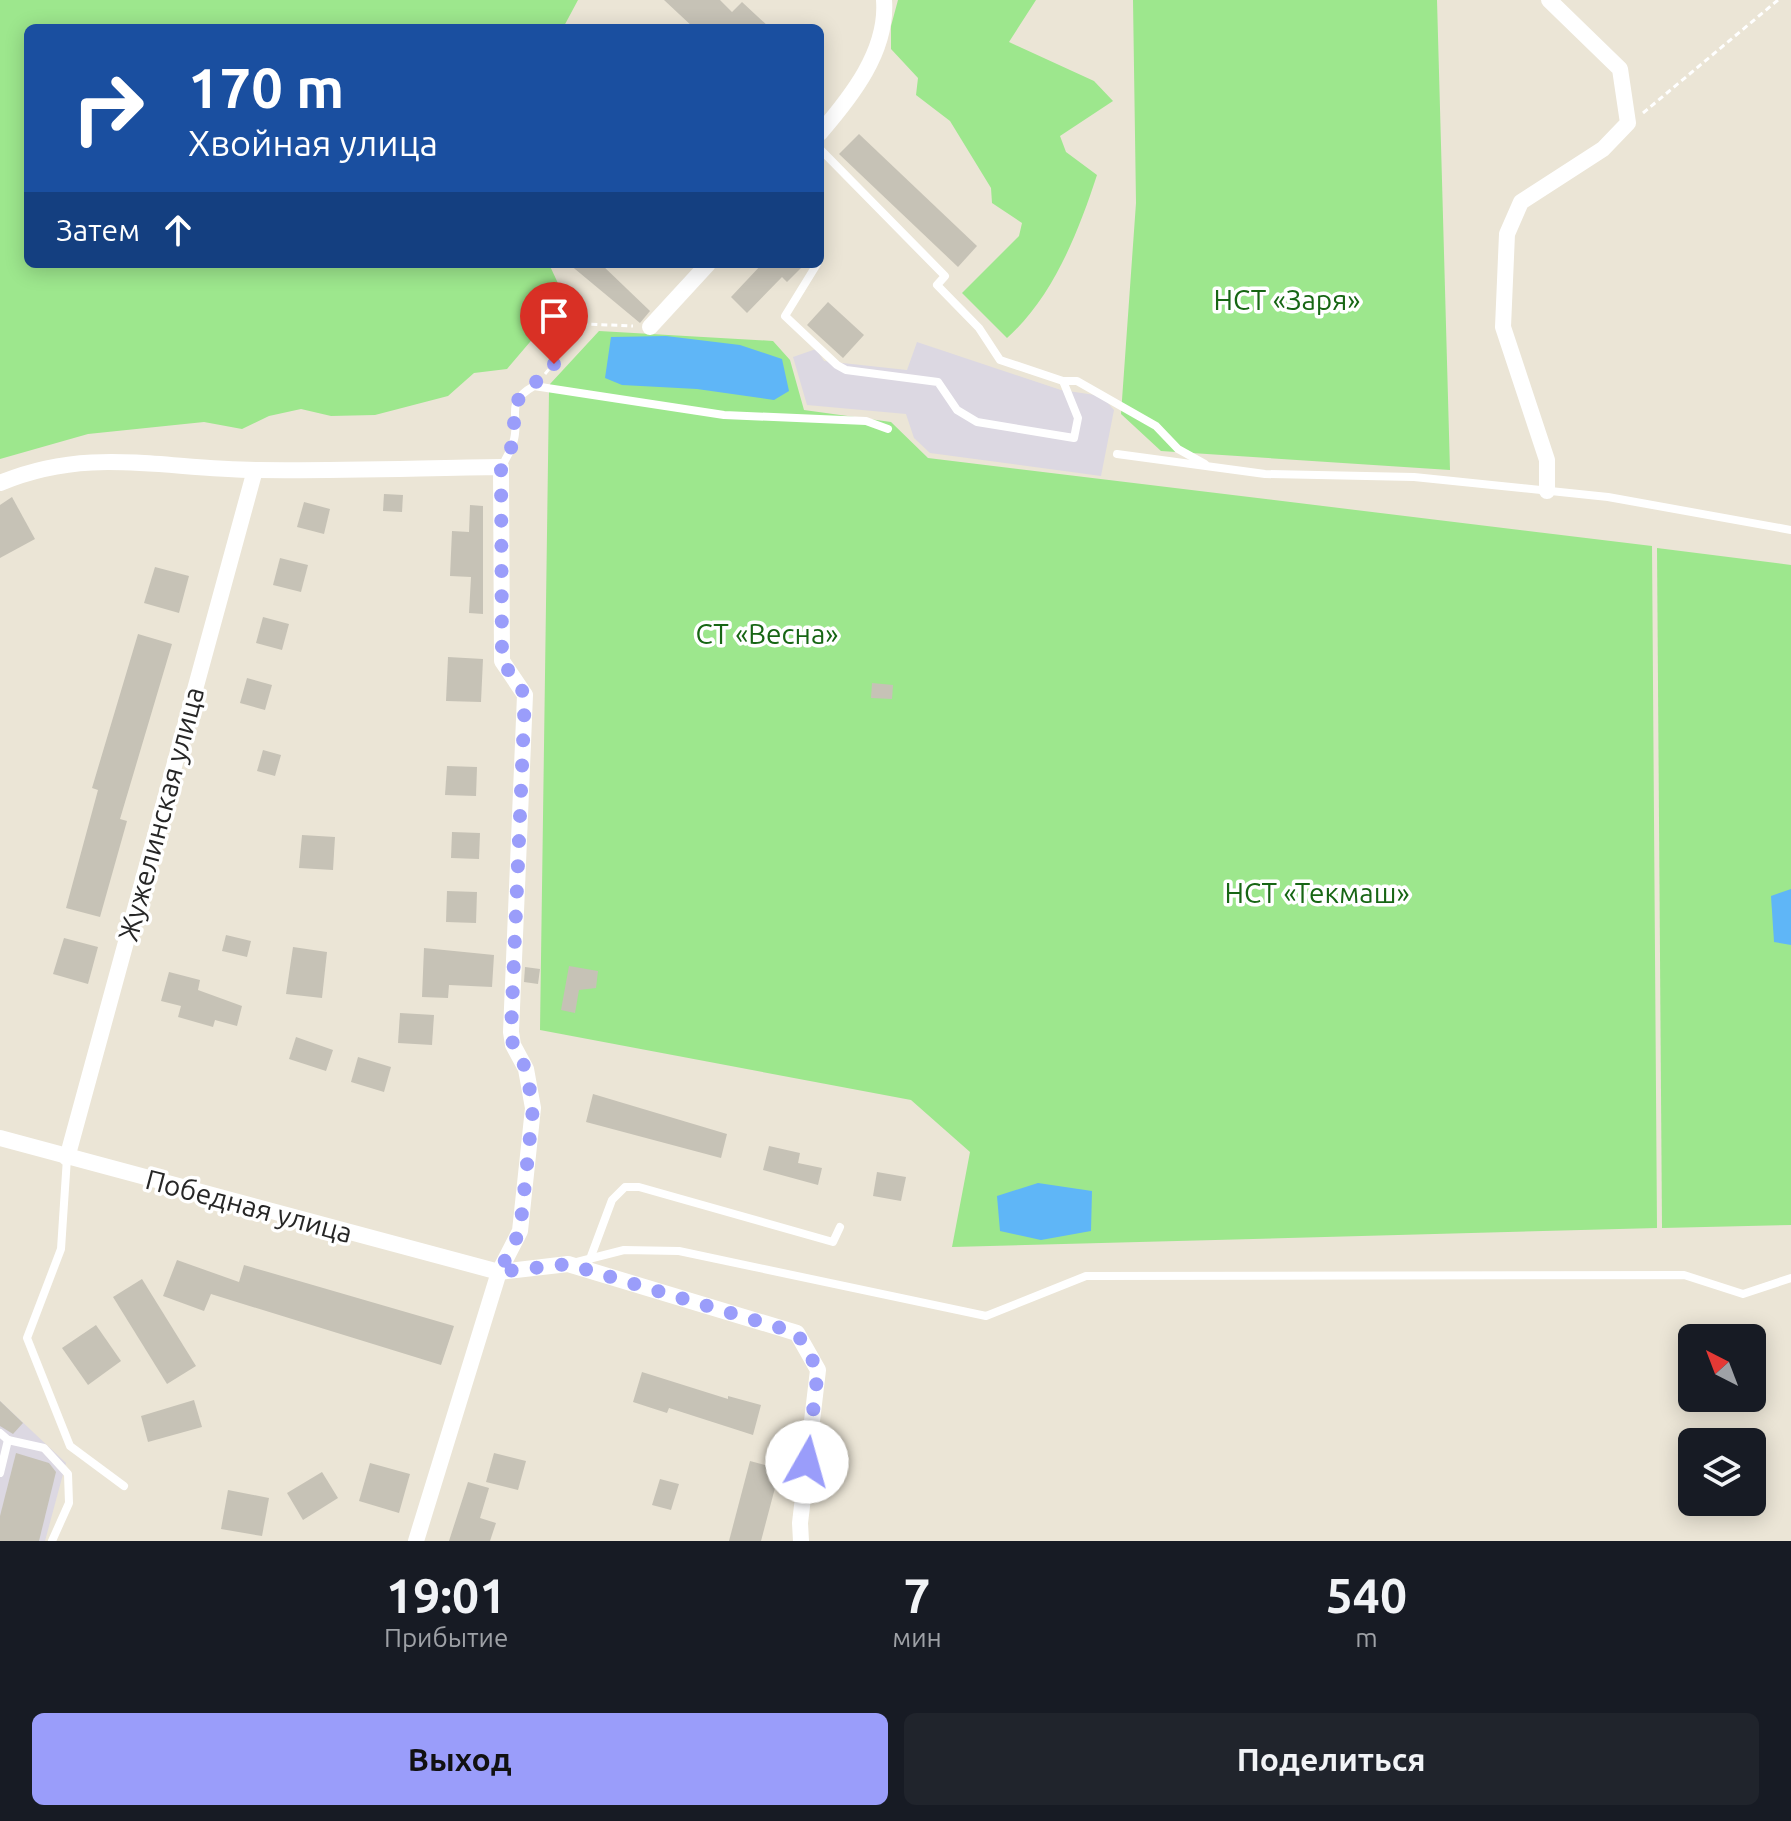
<!DOCTYPE html>
<html lang="ru">
<head>
<meta charset="utf-8">
<style>
	:root { --surface:#171b24; --page:#20242c; --text:#f1f3f6; --muted:#9ea1a6; --accent:#9a9dfa }
	body { margin:0; font-family:Ubuntu,sans-serif; background:var(--page); color:var(--text); height:100vh; display:flex; flex-direction:column; font-size:30px; white-space:nowrap }
	* { box-sizing:border-box; margin:0 }
	p { font-size:26px; color:var(--muted) }
	.icon { flex:none; width:44px; height:44px; fill:none; stroke:currentColor; stroke-width:2; stroke-linecap:round; stroke-linejoin:round }
	.map { position:relative; height:1541px; overflow:hidden }
	.side { display:flex; flex-direction:column; background:var(--surface); flex:1 }
	.side>* { flex:none }
	.top-card { position:absolute; left:24px; top:24px; width:800px; height:244px; border-radius:12px; box-shadow:0 4px 20px #0003; background:#1a4fa0; color:#fff; overflow:hidden }
	.needle { width:52px; rotate:318deg }
	.fabs { position:absolute; left:1678px; top:1324px; display:grid; gap:16px }
	.fabs a { display:grid; place-items:center; width:88px; height:88px; border-radius:12px; background:var(--surface); box-shadow:0 4px 20px #0003; font-size:40px }
	.pin { position:absolute; display:grid; place-items:center; width:68px; height:68px; color:#fff; margin:-82px -34px; border-radius:50% 50% 50% 0; rotate:-45deg; box-shadow:0 0 8px #0007 }
	.pin .icon { rotate:45deg }
	.me { position:absolute; width:88px; margin:-44px; rotate:7deg; stroke-linejoin:round; filter:drop-shadow(0 0 6px #0008) }
	.turn { display:flex; align-items:center; gap:28px; height:168px; padding:0 32px; font-size:36px }
	.turn .icon { width:104px; height:104px; stroke-width:2.5 }
	.turn b { display:block; font-size:56px; line-height:68px }
	.then { display:flex; align-items:center; height:76px; padding:0 32px; background:#0003; gap:16px; font-size:30px }
	.eta { display:flex; justify-content:space-evenly; align-items:center; height:136px; text-align:center }
	.eta b { font-size:48px; font-weight:600; line-height:56px }
	.action { display:flex; gap:16px; margin-top:auto; padding:16px 32px }
	.action a { flex:1; height:92px; border-radius:12px; background:var(--accent); color:#111; font-size:32px; font-weight:600; line-height:92px; text-align:center }
	.action a+a { background:var(--page); color:var(--text) }
	.map>svg:first-child { display:block }
	.industrial { fill:#dcd8e2 }
	.green { fill:#9de78d }
	.water { fill:#5fb6f7 }
	.building { fill:#c6c2b6 }
	.lines { fill:none; stroke-linecap:round; stroke-linejoin:round }
	.path { stroke:#fff; stroke-width:3; stroke-dasharray:6 4; stroke-linecap:butt }
	.lane { stroke:#fff; stroke-width:8 }
	.street { stroke:#fff; stroke-width:16 }
	.route { stroke:#9a9dfa; stroke-width:14; stroke-dasharray:0 25.2 }
	.labels { text-anchor:middle; stroke-width:7; stroke-linejoin:round; paint-order:stroke }
	.park-label { font-size:28px; fill:#176614; stroke:#fff }
	.street-label { font-size:28px; fill:#262626; stroke:#fff }
</style>
</head>
<body>
<div class="map">
<svg width="1791" height="1541" viewBox="0 0 1791 1541">
	<rect width="100%" height="100%" fill="#ebe5d6"/>
	<!-- industrial -->
	<g class="industrial">
		<polygon points="917,342 1061,390 1102,396 1114,410 1101,476 930,453 914,438 906,414 807,405 793,357 816,349 824,361 907,370"/>
		<polygon points="0,1401 66,1463 45,1541 0,1541"/>
	</g>
	<!-- green -->
	<g class="green">
		<polygon points="0,0 578,0 563,28 28,28 28,264 549,264 563,294 553,315 507,369 474,373 448,396 375,415 331,416 301,409 269,416 242,429 204,422 88,434 0,459"/>
		<path d="M 898,0 L 1036,0 L 1009,42 L 1094,81 L 1113,101 L 1060,136 L 1066,152 L 1097,175 C 1078,233 1053,297 1007,338 L 962,293 L 1019,236 L 1022,223 L 992,203 L 991,188 L 950,121 L 916,95 L 918,78 L 891,49 L 891,26 Z"/>
		<polygon points="1133,0 1437,0 1450,470 1161,451 1121,414 1136,203"/>
		<polygon points="599,331 773,341 790,360 804,410 891,422 928,458 1652,546 1657,1228 952,1247 970,1152 911,1100 540,1030 549,391 550,384"/>
		<polygon points="1657,548 1791,565 1791,1225 1662,1228"/>
	</g>
	<!-- water -->
	<g class="water">
		<polygon points="666,336 740,345 782,359 789,391 774,400 697,389 622,385 605,378 611,337"/>
		<polygon points="1791,889 1791,945 1774,942 1771,896"/>
		<polygon points="1038,1183 1092,1191 1091,1231 1041,1240 1000,1231 997,1196"/>
	</g>
	<!-- building -->
	<g class="building">
		<polygon points="664,0 720,0 732,12 742,2 770,28 694,28"/>
		<polygon points="859,134 977,246 958,267 839,154"/>
		<polygon points="569,264 601,264 650,311 640,323"/>
		<polygon points="762,264 805,264 787,282 782,277 747,313 731,297"/>
		<polygon points="828,302 864,335 843,358 807,325"/>
		<polygon points="384,494 403,495 402,512 383,511"/>
		<polygon points="12,497 35,539 0,558 0,505"/>
		<polygon points="304,502 330,509 324,534 297,527"/>
		<polygon points="470,505 483,506 483,614 469,613 471,577 450,576 452,531 469,532"/>
		<polygon points="280,558 308,565 301,592 273,585"/>
		<polygon points="155,567 189,576 179,613 144,603"/>
		<polygon points="263,617 289,624 282,650 256,643"/>
		<polygon points="138,634 172,644 120,819 127,821 100,917 66,908 98,790 92,788"/>
		<polygon points="448,657 483,659 481,702 446,701"/>
		<polygon points="247,678 272,685 265,710 240,703"/>
		<polygon points="872,683 893,685 892,699 871,698"/>
		<polygon points="263,750 281,755 275,776 257,771"/>
		<polygon points="447,766 477,767 476,796 445,795"/>
		<polygon points="452,832 480,833 479,859 451,858"/>
		<polygon points="302,835 335,837 333,870 299,868"/>
		<polygon points="447,891 477,892 476,923 446,922"/>
		<polygon points="226,935 251,941 247,957 222,951"/>
		<polygon points="64,938 98,947 88,984 53,974"/>
		<polygon points="293,947 327,952 322,998 286,994"/>
		<polygon points="424,948 494,955 492,987 449,985 448,998 422,997"/>
		<polygon points="569,966 598,971 596,988 579,990 575,1013 561,1010"/>
		<polygon points="525,967 540,969 538,984 524,982"/>
		<polygon points="169,972 200,980 198,990 242,1006 237,1026 215,1020 213,1027 178,1017 181,1006 161,1001"/>
		<polygon points="400,1013 434,1015 432,1045 398,1043"/>
		<polygon points="296,1037 333,1050 326,1071 289,1059"/>
		<polygon points="358,1057 391,1067 384,1092 351,1082"/>
		<polygon points="593,1094 727,1134 721,1158 586,1122"/>
		<polygon points="769,1146 800,1153 798,1163 822,1168 818,1185 763,1170"/>
		<polygon points="877,1172 906,1177 901,1201 873,1196"/>
		<polygon points="177,1260 239,1282 244,1265 454,1326 441,1365 211,1294 204,1311 163,1296"/>
		<polygon points="142,1279 196,1366 167,1384 113,1297"/>
		<polygon points="96,1325 121,1361 88,1385 62,1348"/>
		<polygon points="642,1372 728,1399 728,1396 761,1405 753,1435 669,1408 667,1413 633,1402"/>
		<polygon points="194,1400 202,1427 148,1442 141,1416"/>
		<polygon points="0,1401 23,1423 13,1434 0,1426"/>
		<polygon points="16,1453 49,1463 56,1472 39,1541 0,1541 0,1516"/>
		<polygon points="494,1453 526,1461 518,1490 486,1482"/>
		<polygon points="750,1461 780,1469 761,1541 729,1541"/>
		<polygon points="370,1463 410,1474 399,1513 359,1501"/>
		<polygon points="322,1472 338,1498 303,1520 287,1493"/>
		<polygon points="660,1479 679,1484 671,1510 652,1505"/>
		<polygon points="468,1482 489,1488 480,1518 496,1523 490,1541 449,1541"/>
		<polygon points="228,1490 269,1498 262,1536 221,1529"/>
	</g>
	<g class="lines">
		<!-- path -->
		<g class="path">
			<polyline points="1643,113 1778,0"/>
			<polyline points="545,374 586,324 633,326"/>
		</g>
		<!-- lane -->
		<g class="lane">
			<polyline points="820,149 945,276 937,285 979,328 1000,360 1063,381"/>
			<polyline points="817,264 785,316 837,365 846,370 938,382 957,410 977,422 1074,438 1078,418 1063,381 1077,381 1156,426 1178,449 1205,464"/>
			<polyline points="1117,454 1265,474 1414,477 1608,497 1791,530"/>
			<path d="M 502,467 C 505,459 511,451 513,443 C 522,416 502,404 534,386 L 724,415 L 866,421 L 888,429"/>
			<polyline points="67,1158 61,1249 27,1338 70,1446 124,1486"/>
			<polyline points="590,1259 612,1200 625,1187 639,1187 833,1242 840,1227"/>
			<polyline points="577,1262 624,1250 679,1251 986,1316 1086,1276 1684,1275 1743,1294 1791,1278"/>
			<polyline points="0,1433 8,1440 44,1448 68,1474 69,1503 52,1541"/>
			<polyline points="0,1473 8,1440"/>
		</g>
		<!-- street -->
		<g class="street">
			<path d="M 820,133 C 851,97 888,51 884,0"/>
			<polyline points="650,327 708,264"/>
			<path d="M 0,483 C 91,445 165,470 258,470 C 339,471 420,468 501,467 L 502,661 L 525,695 L 511,1032 L 513,1045 L 526,1069 L 533,1108 L 520,1231 L 499,1272 L 416,1541"/>
			<polyline points="1547,491 1547,460 1503,327 1507,234 1521,202 1603,149 1628,123 1620,69 1549,0"/>
			<polyline points="0,1138 499,1272 568,1264 797,1333 818,1370 800,1523 801,1541"/>
			<polyline points="67,1158 255,470"/>
		</g>
	</g>
	<g class="lines">
		<!-- route -->
		<polyline class="route" points="554,364 514,404 514,442 501,467 502,661 525,695 511,1032 513,1045 526,1069 533,1108 520,1231 499,1272 568,1264 797,1333 818,1370 807,1462"/>
	</g>
	<g class="labels">
		<!-- park labels -->
		<g class="park-label">
			<text x="1287" y="310">НСТ «Заря»</text>
			<text x="767" y="644">СТ «Весна»</text>
			<text x="1317" y="903">НСТ «Текмаш»</text>
		</g>
		<!-- street labels -->
		<g class="street-label">
			<text transform="translate(161 814) rotate(-75)" y="10">Жужелинская улица</text>
			<text transform="translate(249 1206) rotate(15)" y="10">Победная улица</text>
		</g>
	</g>
</svg>
<div class="fabs">
<a><svg class="needle" viewBox="-14 -14 28 28"><path d="M0-13l5 13h-10z" fill="#e53935"/><path d="M0 13l5-13h-10z" fill="#9ea1a6"/></svg></a>
<a><svg class="icon" aria-label="layers" viewBox="0 0 24 24"><path d="M12 4l9 5-9 5-9-5zM3 14l9 5 9-5"/></svg></a>
</div>
<div class="pin" style="left:554px;top:364px;background:#d93025"><svg class="icon" aria-label="arrive" viewBox="0 0 24 24"><path d="M6 21V4h12l-3 4 3 4H6"/></svg></div>
<svg class="me" style="left:807px;top:1462px" viewBox="-20 -20 40 40"><circle r="19" fill="#fff"/><path d="M0-13L10 11 0 6-10 11z" fill="#9a9dfa"/></svg>
<div class="top-card">
<div class="turn"><svg class="icon" aria-label="right" viewBox="0 0 24 24"><path d="M7 20v-9h11M14 6l5 5-5 5"/></svg><div><b>170 m</b>Хвойная улица</div></div>
<div class="then">Затем<svg class="icon" aria-label="ahead" viewBox="0 0 24 24"><path d="M12 20V5M6 11l6-6 6 6"/></svg></div>
</div>
</div>
<section class="side">
<div class="eta">
<div><b>19:01</b><p>Прибытие</p></div>
<div><b>7</b><p>мин</p></div>
<div><b>540</b><p>m</p></div>
</div>
<div class="action"><a>Выход</a><a>Поделиться</a></div>
</section>
</body>
</html>
